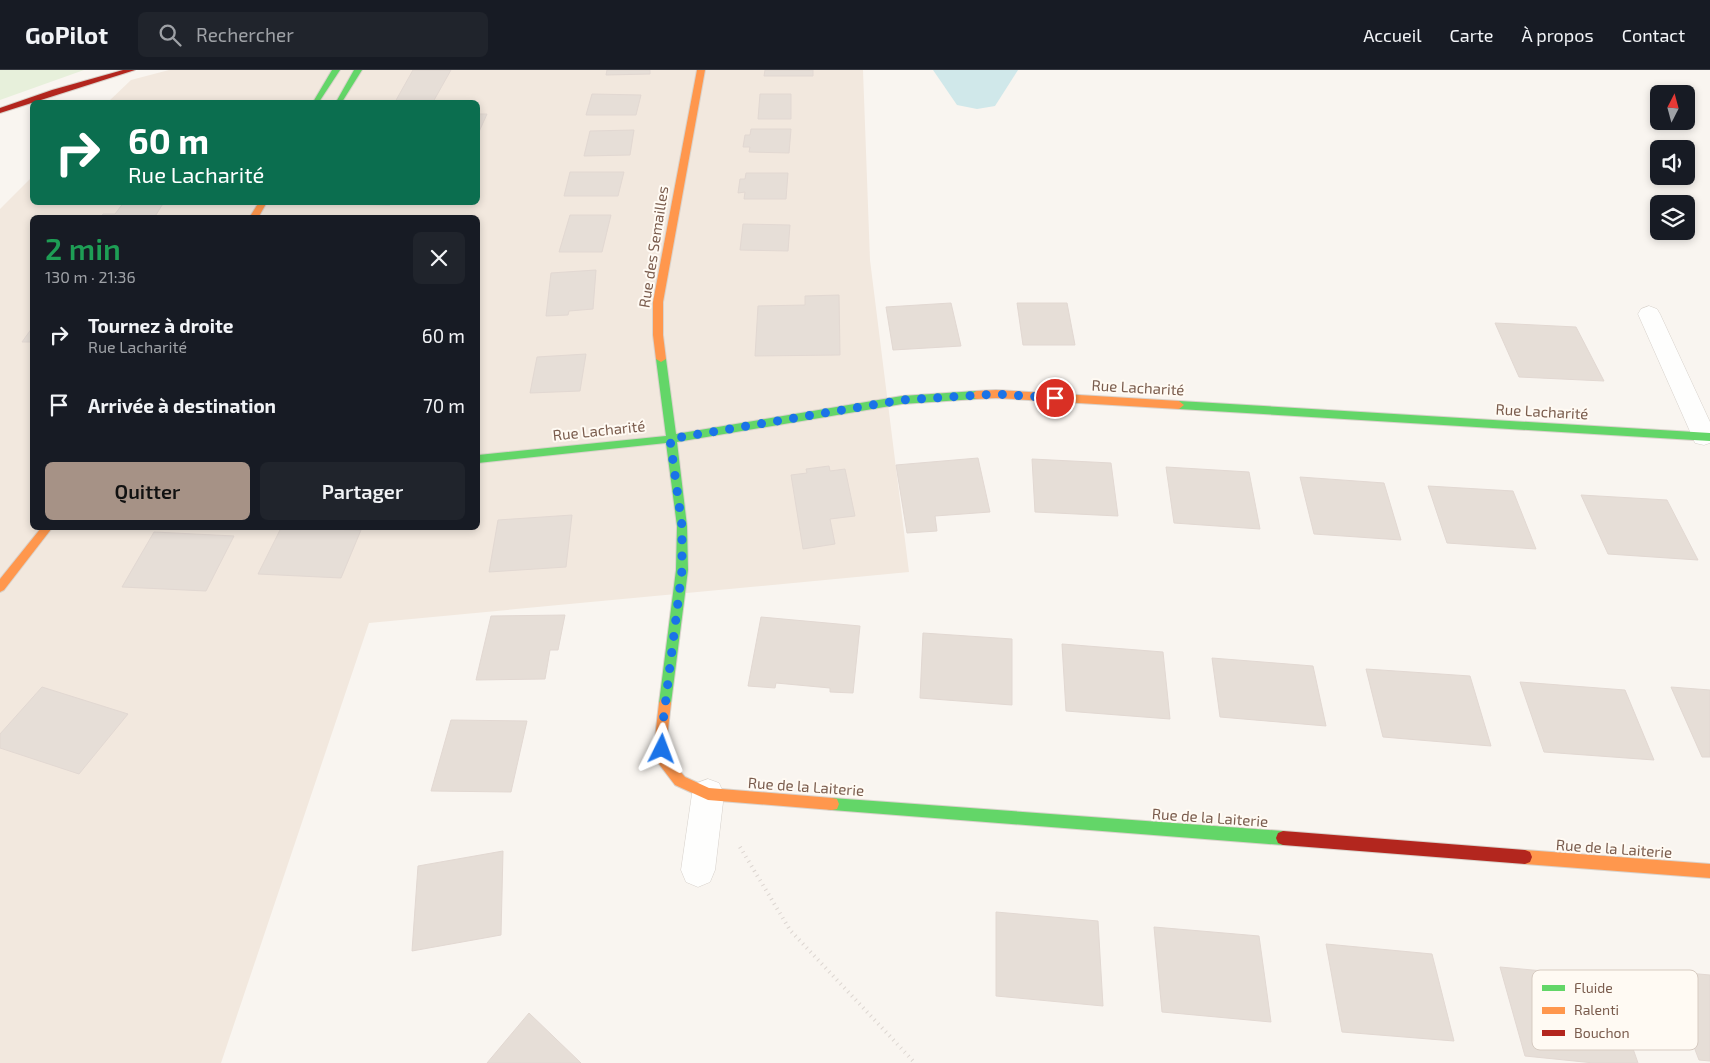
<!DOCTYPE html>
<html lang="fr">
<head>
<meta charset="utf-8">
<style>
	:root { --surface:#171b24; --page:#20242c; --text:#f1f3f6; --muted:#9ea1a6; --line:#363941; --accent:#a69286 }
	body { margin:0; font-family:"Exo 2",sans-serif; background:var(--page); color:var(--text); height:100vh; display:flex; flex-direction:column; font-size:19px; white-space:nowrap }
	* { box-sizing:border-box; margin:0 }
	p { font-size:16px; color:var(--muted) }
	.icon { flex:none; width:28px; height:28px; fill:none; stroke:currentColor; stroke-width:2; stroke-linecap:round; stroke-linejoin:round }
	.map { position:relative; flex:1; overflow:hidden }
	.drawer { position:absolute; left:30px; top:145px; width:450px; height:315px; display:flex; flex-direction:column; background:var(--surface); border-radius:8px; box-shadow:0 2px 8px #0003 }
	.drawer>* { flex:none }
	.guide { position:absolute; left:30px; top:30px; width:450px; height:105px; border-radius:8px; box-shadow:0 2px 8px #0003; background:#0b6e4f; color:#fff; overflow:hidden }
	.needle { width:32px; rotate:6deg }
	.fabs { position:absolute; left:1650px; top:15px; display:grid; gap:10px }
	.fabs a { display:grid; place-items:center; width:45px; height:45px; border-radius:8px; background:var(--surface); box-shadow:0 2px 8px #0003; font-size:25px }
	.pin { position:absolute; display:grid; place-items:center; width:42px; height:42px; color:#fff; margin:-21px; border:2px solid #fff; border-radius:50%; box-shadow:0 1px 5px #0007 }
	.me { position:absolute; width:55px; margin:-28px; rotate:3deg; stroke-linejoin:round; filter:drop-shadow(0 0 4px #0008) }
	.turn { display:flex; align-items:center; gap:18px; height:105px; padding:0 15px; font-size:22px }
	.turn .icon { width:65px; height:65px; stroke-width:2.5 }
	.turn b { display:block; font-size:35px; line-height:42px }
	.round { display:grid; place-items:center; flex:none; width:52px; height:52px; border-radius:8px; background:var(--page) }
	.summary { display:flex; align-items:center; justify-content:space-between; height:85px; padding:0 15px }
	h1 { font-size:30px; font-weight:600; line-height:38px; color:#1e9e55 }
	.action { display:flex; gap:10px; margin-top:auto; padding:10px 15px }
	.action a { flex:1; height:58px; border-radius:8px; background:var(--accent); color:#111; font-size:20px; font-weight:600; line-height:58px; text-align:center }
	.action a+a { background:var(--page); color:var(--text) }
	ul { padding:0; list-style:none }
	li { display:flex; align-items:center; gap:15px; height:70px; padding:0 15px }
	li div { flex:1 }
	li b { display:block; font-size:19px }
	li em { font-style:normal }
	header { display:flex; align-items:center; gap:30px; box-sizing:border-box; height:70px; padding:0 25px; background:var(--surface); border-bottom:1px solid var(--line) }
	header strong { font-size:24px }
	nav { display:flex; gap:28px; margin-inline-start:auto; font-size:18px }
	.search { width:350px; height:45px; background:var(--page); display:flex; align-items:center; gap:12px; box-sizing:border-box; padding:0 18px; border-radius:8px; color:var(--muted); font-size:19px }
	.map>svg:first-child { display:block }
	.residential { fill:#f2e8de; fill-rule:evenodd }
	.green { fill:#e7f0db }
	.water { fill:#d0e8ea }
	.building { fill:#e6ded7; stroke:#e2d8d2 }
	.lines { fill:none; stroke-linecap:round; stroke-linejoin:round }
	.street-casing { stroke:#d7d1cb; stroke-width:1 }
	.fast-casing { stroke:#d9d2cb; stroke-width:2 }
	.slow-casing { stroke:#d9d2cb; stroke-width:2 }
	.jam-casing { stroke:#d9d2cb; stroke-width:2 }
	.path { stroke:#dcd5d0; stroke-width:4; stroke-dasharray:1 4.5; stroke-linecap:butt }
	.street { fill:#fefefd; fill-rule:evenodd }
	.fast { fill:#63d668; fill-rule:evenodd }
	.slow { fill:#ff974d; fill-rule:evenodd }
	.jam { fill:#b3261e; fill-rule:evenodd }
	.route { stroke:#1a73e8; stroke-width:9; stroke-dasharray:0 16.2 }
	.labels { text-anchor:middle; stroke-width:4; stroke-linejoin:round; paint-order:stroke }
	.street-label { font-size:15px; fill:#7a5c4d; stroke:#fffaf3 }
	.key { fill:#fffaf3; stroke:#d7cbc1; stroke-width:1 }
	.key-label { font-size:14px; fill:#7a5c4d }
</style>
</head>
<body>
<header>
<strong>GoPilot</strong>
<div class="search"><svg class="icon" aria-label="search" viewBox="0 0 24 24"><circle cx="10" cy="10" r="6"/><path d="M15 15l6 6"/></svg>Rechercher</div>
<nav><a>Accueil</a><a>Carte</a><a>À propos</a><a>Contact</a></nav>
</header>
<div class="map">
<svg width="1710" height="993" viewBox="0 0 1710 993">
	<rect width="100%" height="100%" fill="#f9f5f0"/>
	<!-- residential -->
	<path class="residential" d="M 169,0 L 863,0 L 870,190 L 909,502 L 369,553 L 221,993 L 0,993 L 0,139 L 32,107 L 32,132 L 478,132 L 478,32 L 108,32 L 131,10 ZM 32,148 L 478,148 L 478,458 L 32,458 Z"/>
	<!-- green -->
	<polygon class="green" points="0,0 84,0 0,30"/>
	<!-- water -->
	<polygon class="water" points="933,0 1018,0 995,36 977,39 957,35"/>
	<!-- building -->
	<g class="building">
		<polygon points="413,0 451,0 433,32 395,32"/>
		<polygon points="607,0 650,0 650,4 606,5"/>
		<polygon points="765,0 813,0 813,6 764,6"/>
		<polygon points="592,24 641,25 636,45 586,45"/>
		<polygon points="760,24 791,24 791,49 758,49"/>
		<polygon points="478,44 487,44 478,64"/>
		<polygon points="751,59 791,59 789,83 749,82 750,77 743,77 745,65 750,65"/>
		<polygon points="634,60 630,85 584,86 590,61"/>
		<polygon points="570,102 624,102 618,126 564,126"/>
		<polygon points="746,103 788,103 786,129 744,129 745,122 738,123 740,109 745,109"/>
		<polygon points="124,132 164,132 154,148 100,148 103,144 115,144"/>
		<polygon points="346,132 391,132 390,135 345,134"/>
		<polygon points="570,145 611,145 602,182 559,182"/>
		<polygon points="743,154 790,155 788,181 740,180"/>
		<polygon points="596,200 593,239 569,241 568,245 546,246 551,203"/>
		<polygon points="839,225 840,285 755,286 758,236 805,235 805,226"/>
		<polygon points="951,233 961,276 893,280 886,237"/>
		<polygon points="1017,233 1067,233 1075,275 1023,275"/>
		<polygon points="1495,253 1576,257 1604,311 1519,307"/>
		<polygon points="32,258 32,272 22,272"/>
		<polygon points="586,284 580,321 530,323 537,287"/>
		<polygon points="978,388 990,442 935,446 937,461 907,463 896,395"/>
		<polygon points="1032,389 1111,393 1118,446 1035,442"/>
		<polygon points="829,396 830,401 845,399 855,446 830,449 835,474 803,479 791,405 807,403 806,399"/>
		<polygon points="1166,397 1249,402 1260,459 1174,453"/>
		<polygon points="1300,407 1384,413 1401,470 1314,464"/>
		<polygon points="1428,416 1513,421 1536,479 1447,473"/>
		<polygon points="1581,425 1667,430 1698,490 1608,484"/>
		<polygon points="572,445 566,497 489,502 498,450"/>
		<polygon points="281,458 292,458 361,460 341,508 258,504"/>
		<polygon points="154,462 234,466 206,521 122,517"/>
		<polygon points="565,545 558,580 550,580 545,609 476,610 491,546"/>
		<polygon points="761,547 860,556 853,623 830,622 830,618 776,613 775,618 748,616"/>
		<polygon points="923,563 1012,569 1012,635 920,628"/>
		<polygon points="1062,574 1163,582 1170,649 1066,641"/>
		<polygon points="1212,588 1313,596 1326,656 1220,647"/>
		<polygon points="1366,599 1470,606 1491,676 1383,667"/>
		<polygon points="1520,612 1625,620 1654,690 1544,682"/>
		<polygon points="42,617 128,644 79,704 0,678 0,664"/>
		<polygon points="1671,617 1710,620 1710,687 1702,687"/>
		<polygon points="451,650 527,651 511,722 431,721"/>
		<polygon points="503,781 501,865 412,881 418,796"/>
		<polygon points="996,842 1098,851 1103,936 996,926"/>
		<polygon points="1154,857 1259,866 1271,952 1162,942"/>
		<polygon points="1326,874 1432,884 1454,971 1342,962"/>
		<polygon points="1500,897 1608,907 1638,993 1594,993 1525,986"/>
		<polygon points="1665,901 1710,905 1710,991 1699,990"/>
		<polygon points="529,943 581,993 487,993"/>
	</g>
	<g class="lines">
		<defs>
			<g id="street">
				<polygon points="1649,236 1657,239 1660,244 1710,352 1710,373 1704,375 1695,373 1692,366 1638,244 1641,239"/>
				<polygon points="708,709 719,713 724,724 715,800 710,812 698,817 686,812 681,800 692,724 697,713"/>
			</g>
			<g id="fast">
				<polygon points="332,0 340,0 319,32 313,32"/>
				<polygon points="354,0 362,0 342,32 336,32"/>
				<polygon points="661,286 666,289 676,364 902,326 976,321 981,325 976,329 902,334 677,372 687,456 688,500 671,633 669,637 665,639 661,637 659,633 676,500 677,456 666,373 478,393 478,385 666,366 656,289"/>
				<polygon points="1179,331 1710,363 1710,371 1179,339 1174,335"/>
				<polygon points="832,728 1283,761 1288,763 1290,768 1288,773 1283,775 832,740 827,739 825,734 827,729"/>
			</g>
			<g id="slow">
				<polygon points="697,0 705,0 663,232 663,265 666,289 661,292 656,289 653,265 653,232"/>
				<polygon points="259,132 267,132 258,148 249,148"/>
				<polygon points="996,320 1179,331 1184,335 1179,339 996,328 976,329 971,325 976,321"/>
				<polygon points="41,458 52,458 4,520 0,522 0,509"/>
				<polygon points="665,627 669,629 671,633 667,668 668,688 685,707 709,718 832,728 837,729 839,734 837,739 832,740 708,730 675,715 656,690 655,668 659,633 661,629"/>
				<polygon points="1525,780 1710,794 1710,808 1525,794 1520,792 1518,787 1520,782"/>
			</g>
			<g id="jam">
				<polygon points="123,0 135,0 0,43 0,38 52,20"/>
				<polygon points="1283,761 1525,780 1530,782 1532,787 1530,792 1525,794 1283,775 1278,773 1276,768 1278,763"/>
			</g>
		</defs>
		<!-- street casing -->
		<use href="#street" class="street-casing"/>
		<!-- fast casing -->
		<use href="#fast" class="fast-casing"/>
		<!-- slow casing -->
		<use href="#slow" class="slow-casing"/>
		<!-- jam casing -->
		<use href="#jam" class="jam-casing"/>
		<!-- path -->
		<polyline class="path" points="740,777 790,860 915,993"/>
		<!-- street -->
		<use href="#street" class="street"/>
		<!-- fast -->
		<use href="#fast" class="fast"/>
		<!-- slow -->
		<use href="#slow" class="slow"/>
		<!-- jam -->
		<use href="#jam" class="jam"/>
	</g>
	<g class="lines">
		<!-- route -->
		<polyline class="route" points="662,679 661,668 682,500 682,456 670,369 902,330 996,324 1055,328"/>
	</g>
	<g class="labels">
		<!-- street labels -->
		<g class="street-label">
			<text transform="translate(654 177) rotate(-81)" y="5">Rue des Semailles</text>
			<text transform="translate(1138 318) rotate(3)" y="5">Rue Lacharité</text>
			<text transform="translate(1542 342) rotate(3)" y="5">Rue Lacharité</text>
			<text transform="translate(599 361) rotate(-6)" y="5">Rue Lacharité</text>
			<text transform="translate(806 717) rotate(4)" y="5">Rue de la Laiterie</text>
			<text transform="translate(1210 748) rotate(4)" y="5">Rue de la Laiterie</text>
			<text transform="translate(1614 779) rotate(4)" y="5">Rue de la Laiterie</text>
		</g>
	</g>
	<!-- legend -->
	<rect x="1532" y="900" width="166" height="80" rx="8" class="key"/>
	<rect x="1542" y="915" width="23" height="6" fill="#63d668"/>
	<rect x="1542" y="937" width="23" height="7" fill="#ff974d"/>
	<rect x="1542" y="960" width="23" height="6" fill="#b3261e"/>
	<g class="key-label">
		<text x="1574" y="923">Fluide</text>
		<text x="1574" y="945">Ralenti</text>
		<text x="1574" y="968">Bouchon</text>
	</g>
</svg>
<div class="fabs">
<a><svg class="needle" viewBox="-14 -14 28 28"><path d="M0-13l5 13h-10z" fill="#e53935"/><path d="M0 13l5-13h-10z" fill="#9ea1a6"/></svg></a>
<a><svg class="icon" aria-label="sound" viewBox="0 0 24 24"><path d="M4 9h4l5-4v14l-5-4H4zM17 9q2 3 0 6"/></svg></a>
<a><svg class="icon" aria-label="layers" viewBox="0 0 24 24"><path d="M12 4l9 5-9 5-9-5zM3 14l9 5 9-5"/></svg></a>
</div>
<div class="pin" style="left:1055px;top:328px;background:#d93025"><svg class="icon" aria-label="arrive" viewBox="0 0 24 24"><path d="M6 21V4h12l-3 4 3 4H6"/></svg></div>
<svg class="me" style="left:662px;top:679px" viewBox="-20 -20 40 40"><path d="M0-17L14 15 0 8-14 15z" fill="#1a73e8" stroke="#fff" stroke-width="4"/></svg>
<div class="guide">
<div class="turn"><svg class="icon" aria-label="right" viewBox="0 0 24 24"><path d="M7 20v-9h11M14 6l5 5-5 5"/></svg><div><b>60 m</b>Rue Lacharité</div></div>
</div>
<section class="drawer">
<div class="summary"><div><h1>2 min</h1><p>130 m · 21:36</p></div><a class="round"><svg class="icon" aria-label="close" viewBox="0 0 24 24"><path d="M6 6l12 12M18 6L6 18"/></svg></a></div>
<ul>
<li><svg class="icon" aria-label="right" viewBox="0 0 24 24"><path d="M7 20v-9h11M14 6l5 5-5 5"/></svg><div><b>Tournez à droite</b><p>Rue Lacharité</p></div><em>60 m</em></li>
<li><svg class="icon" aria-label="arrive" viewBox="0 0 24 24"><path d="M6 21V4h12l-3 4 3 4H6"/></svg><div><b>Arrivée à destination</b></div><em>70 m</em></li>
</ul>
<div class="action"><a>Quitter</a><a>Partager</a></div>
</section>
</div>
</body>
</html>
